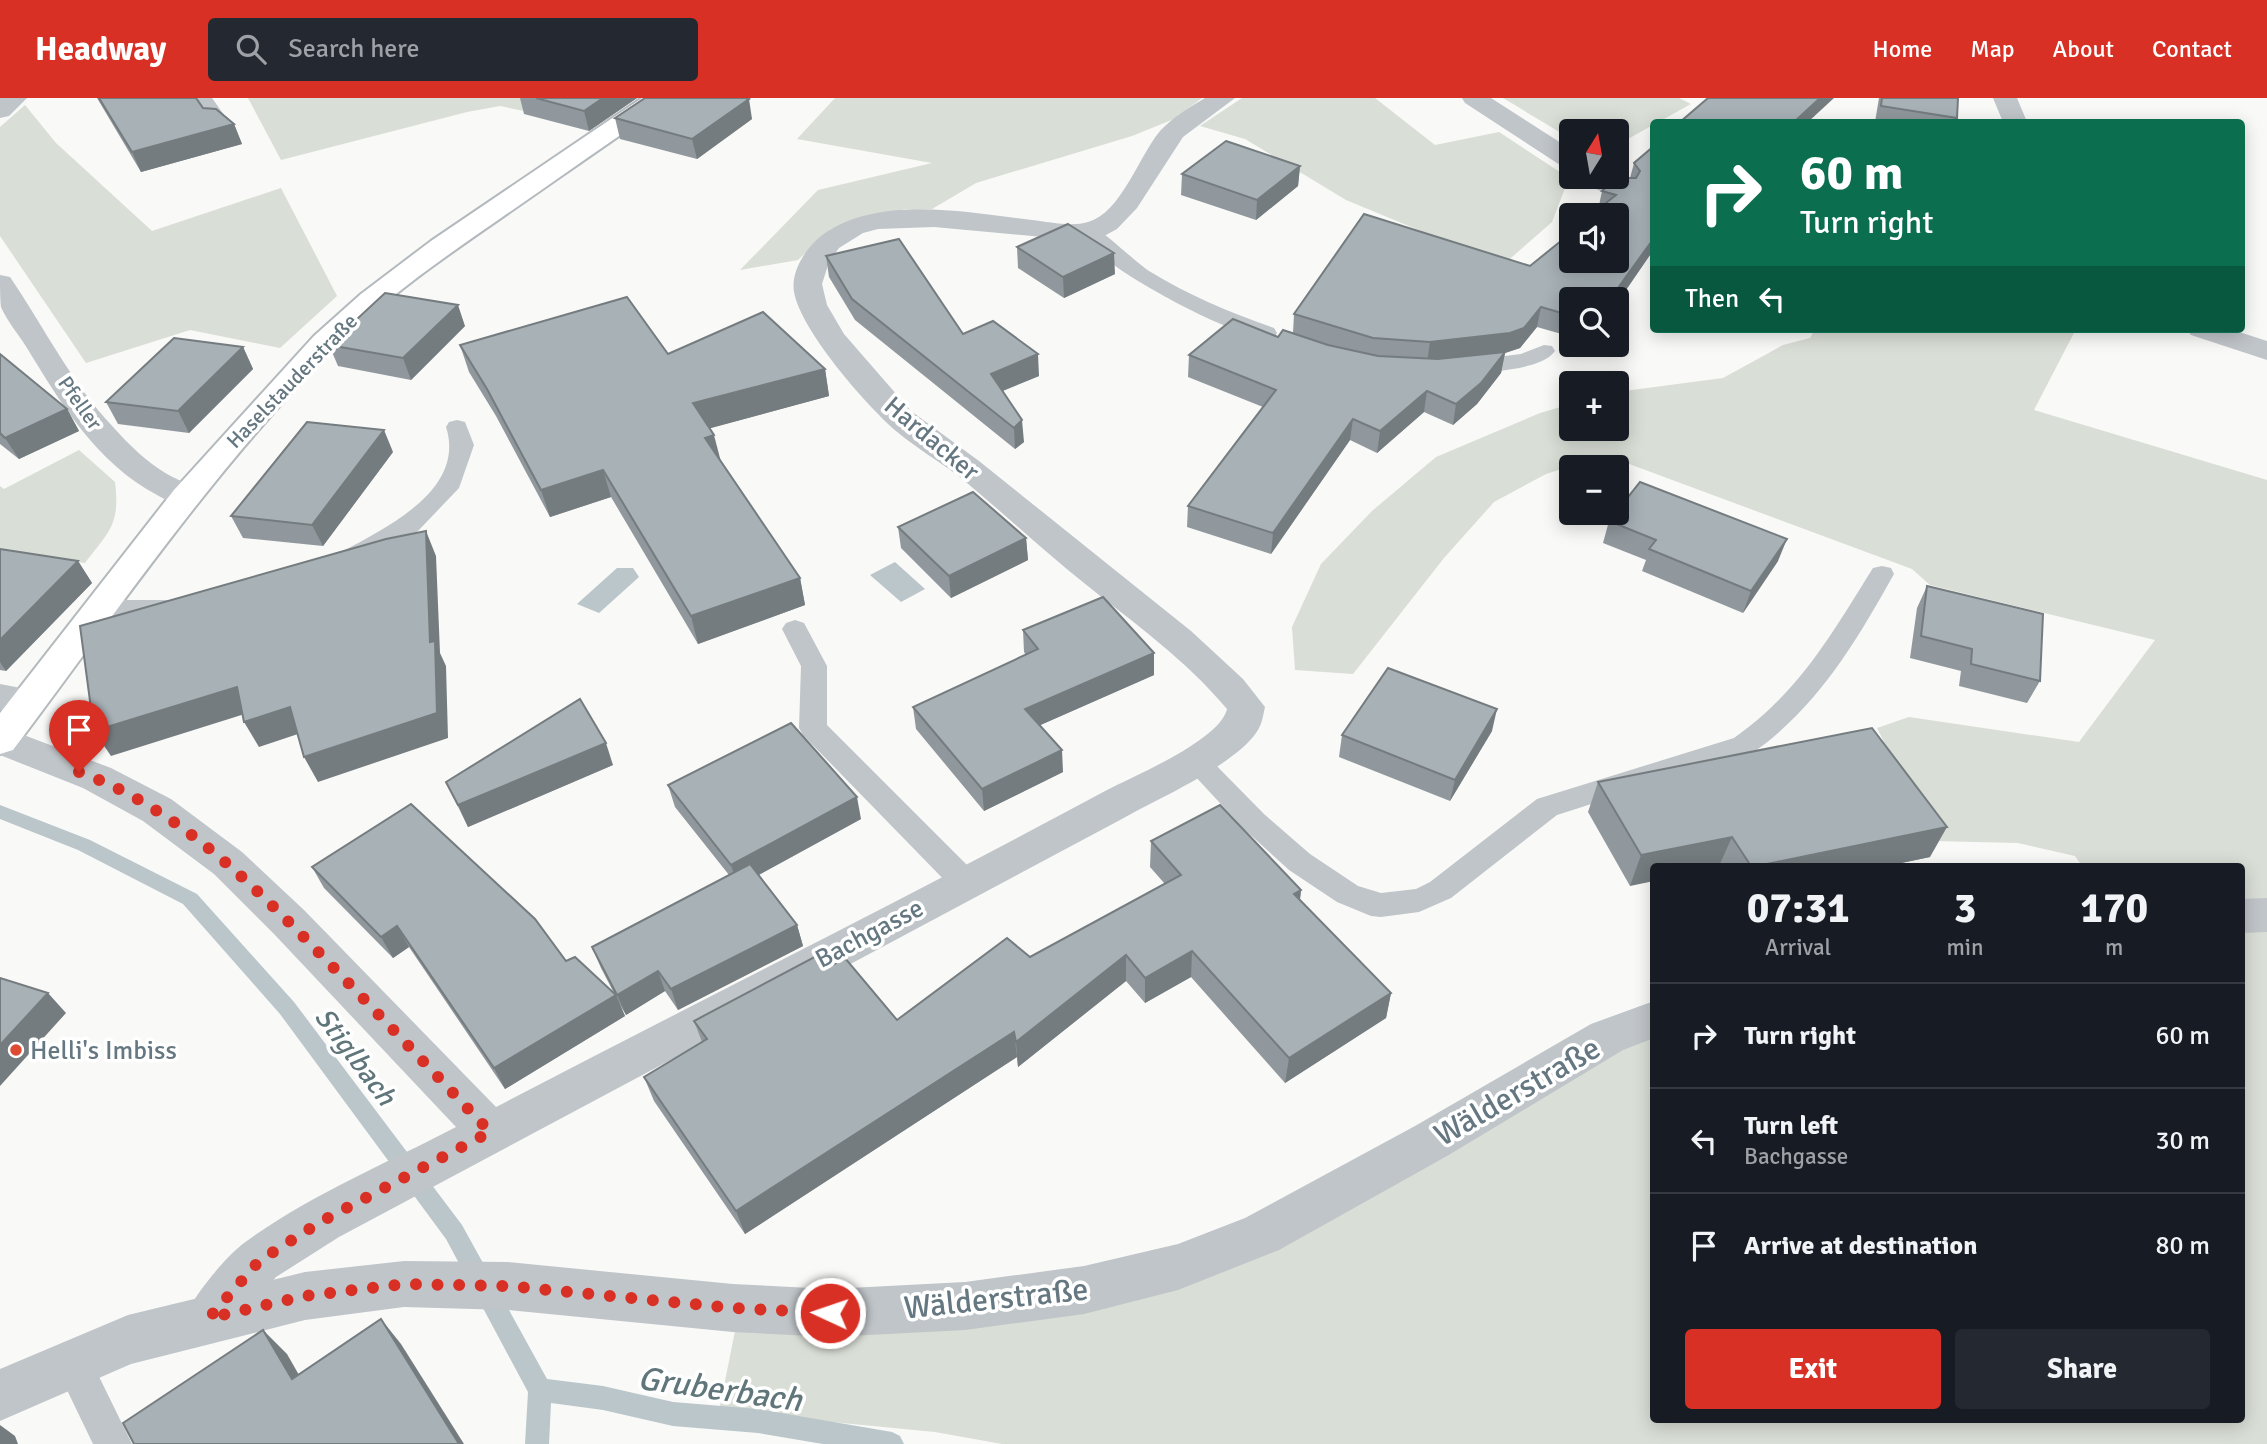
<!DOCTYPE html>
<html lang="en">
<head>
<meta charset="utf-8">
<style>
	:root { --surface:#171b24; --page:#242831; --text:#f1f3f6; --muted:#9ea1a6; --line:#363941; --accent:#d93025 }
	body { margin:0; font-family:Signika,sans-serif; background:var(--page); color:var(--text); height:100vh; display:flex; flex-direction:column; font-size:26px; white-space:nowrap }
	* { box-sizing:border-box; margin:0 }
	p { font-size:23px; color:var(--muted) }
	.icon { flex:none; width:38px; height:38px; fill:none; stroke:currentColor; stroke-width:2; stroke-linecap:round; stroke-linejoin:round }
	.map { position:relative; flex:1; overflow:hidden }
	.side { position:absolute; left:1650px; top:765px; width:595px; height:560px; display:flex; flex-direction:column; background:var(--surface); border-radius:7px; box-shadow:0 4px 18px #0003 }
	.side>* { flex:none }
	.guide { position:absolute; left:1650px; top:21px; width:595px; height:214px; border-radius:7px; box-shadow:0 4px 18px #0003; background:#0b6e4f; color:#fff; overflow:hidden }
	.needle { width:46px; rotate:11deg }
	.tools { position:absolute; left:1559px; top:21px; display:grid; gap:14px }
	.tools a { display:grid; place-items:center; width:70px; height:70px; border-radius:7px; background:var(--surface); box-shadow:0 4px 18px #0003; font-size:35px }
	.pin { position:absolute; display:grid; place-items:center; width:60px; height:60px; color:#fff; margin:-72px -30px; border-radius:50% 50% 50% 0; rotate:-45deg; box-shadow:0 0 7px #0007 }
	.pin .icon { rotate:45deg }
	.me { position:absolute; width:77px; margin:-38px; rotate:273deg; stroke-linejoin:round; filter:drop-shadow(0 0 5px #0008) }
	.turn { display:flex; align-items:center; gap:24px; height:147px; padding:0 35px; font-size:32px }
	.turn .icon { width:91px; height:91px; stroke-width:2.5 }
	.turn b { display:block; font-size:49px; line-height:60px }
	.then { display:flex; align-items:center; height:66px; padding:0 35px; background:#0003; gap:14px; font-size:26px }
	.eta { display:flex; justify-content:space-evenly; align-items:center; height:119px; text-align:center }
	.eta b { font-size:42px; font-weight:800; line-height:49px }
	.cta { display:flex; gap:14px; margin-top:auto; padding:14px 35px }
	.cta a { flex:1; height:80px; border-radius:7px; background:var(--accent); color:#fff; font-size:28px; font-weight:800; line-height:80px; text-align:center }
	.cta a+a { background:var(--page); color:var(--text) }
	ul { padding:0; list-style:none }
	li { display:flex; align-items:center; gap:21px; height:105px; padding:0 35px; border-top:2px solid var(--line) }
	li div { flex:1 }
	li b { display:block; font-size:26px }
	li em { font-style:normal }
	header { display:flex; align-items:center; gap:42px; box-sizing:border-box; height:98px; padding:0 35px; background:var(--accent); color:#fff }
	header strong { font-size:33px }
	nav { display:flex; gap:38px; margin-inline-start:auto; font-size:24px }
	.search { width:490px; height:63px; background:var(--page); display:flex; align-items:center; gap:18px; box-sizing:border-box; padding:0 24px; border-radius:7px; color:var(--muted); font-size:26px }
	.map>svg:first-child { display:block }
	.green { fill:#d9ded6 }
	.water { fill:#bac6ca }
	.lines { fill:none; stroke-linecap:round; stroke-linejoin:round }
	.stream { fill:#bac6ca; fill-rule:evenodd }
	.secondary-casing { stroke:#b3b9bd; stroke-width:4 }
	.service { fill:#c0c5c9; fill-rule:evenodd }
	.minor { fill:#c0c5c9; fill-rule:evenodd }
	.tertiary { fill:#c0c5c9; fill-rule:evenodd }
	.secondary { fill:#fff; fill-rule:evenodd }
	.wall { fill:#90989d }
	.shaded-wall { fill:#757c7f }
	.building { fill:#a7b1b6; stroke:#757c7f; stroke-width:2 }
	.route { stroke:#d93025; stroke-width:12; stroke-dasharray:0 21.6 }
	.poi-dot { fill:#de4a32; stroke:#fff; stroke-width:2.5 }
	.labels { text-anchor:middle; stroke-width:7; stroke-linejoin:round; paint-order:stroke }
	.far-street-label { font-size:21px; fill:#657781; stroke:#fff }
	.street-label { font-size:26px; fill:#657781; stroke:#fff }
	.poi-label { font-size:26px; fill:#657781; stroke:#fff; text-anchor:start }
	.water-label { font-size:28px; font-style:italic; fill:#60767b; stroke:#fff }
	.near-street-label { font-size:32px; fill:#657781; stroke:#fff }
	.near-water-label { font-size:33px; font-style:italic; fill:#60767b; stroke:#fff }
</style>
</head>
<body>
<header>
<strong>Headway</strong>
<div class="search"><svg class="icon" aria-label="search" viewBox="0 0 24 24"><circle cx="10" cy="10" r="6"/><path d="M15 15l6 6"/></svg>Search here</div>
<nav><a>Home</a><a>Map</a><a>About</a><a>Contact</a></nav>
</header>
<div class="map">
<svg width="2267" height="1346" viewBox="0 0 2267 1346">
	<rect width="100%" height="100%" fill="#f9f9f7"/>
	<!-- green -->
	<g class="green">
		<polygon points="248,0 561,0 582,25 500,8 467,14 281,62"/>
		<polygon points="835,0 1202,0 1174,21 1132,38 976,85 932,111 905,111 865,118 831,131 798,162 740,172 818,92 932,65 797,41"/>
		<polygon points="1242,0 1375,0 1435,47 1499,34 1569,80 1552,124 1503,167 1346,102 1245,41 1200,28"/>
		<polygon points="1503,0 1679,0 1691,6 1617,47 1617,33 1572,33 1571,41"/>
		<polygon points="25,7 56,45 152,133 281,90 337,198 280,250 190,232 86,265 0,138 0,29"/>
		<polygon points="1815,231 2076,231 2034,312 2267,382 2267,1346 1002,1346 935,1334 719,1313 738,1218 1088,1202 1654,929 1654,1321 2242,1321 2242,768 2082,768 2075,758 2018,745 1934,743 1877,630 1909,619 2079,644 2155,542 1930,487 1912,471 1605,357 1546,376 1494,404 1444,460 1353,576 1295,572 1292,529 1321,466 1372,413 1436,359 1540,315 1571,306 1572,331 1617,331 1617,294 1723,280 1783,247 1810,240"/>
		<path d="M 79,352 L 115,384 C 120,427 110,432 85,465 L 0,454 L 0,388 L 4,391 Z"/>
	</g>
	<!-- water -->
	<g class="water">
		<polygon points="895,464 925,491 901,504 870,477"/>
		<polygon points="617,470 633,470 639,479 599,515 577,506"/>
	</g>
	<g class="lines">
		<!-- stream -->
		<polygon class="stream" points="0,707 90,742 197,796 294,904 462,1127 547,1281 603,1288 673,1304 758,1311 892,1334 900,1338 904,1346 823,1346 758,1335 673,1328 603,1312 551,1305 549,1346 525,1346 528,1294 446,1141 280,916 183,806 78,752 0,721"/>
		<defs>
			<path id="secondary" d="M 642,0 L 670,0 L 667,5 C 611,43 556,82 501,120 C 443,160 384,201 334,250 C 213,372 116,515 13,652 L 0,656 L 0,615 L 174,392 L 314,238 L 361,196 L 431,143 Z"/>
		</defs>
		<!-- secondary casing -->
		<use href="#secondary" class="secondary-casing"/>
		<!-- service -->
		<g class="service">
			<polygon points="194,0 212,0 229,24 226,28 214,28"/>
			<path d="M 1090,126 C 1097,128 1137,165 1149,173 C 1188,197 1231,215 1274,230 L 1277,235 L 1274,240 C 1246,246 1138,186 1114,167 C 1101,157 1090,145 1080,132 L 1083,128 Z"/>
			<path d="M 1544,247 L 1552,248 L 1555,253 C 1541,273 1488,273 1465,276 L 1457,274 L 1454,269 L 1457,264 L 1521,256 Z"/>
			<path d="M 457,322 L 465,324 L 474,347 L 459,390 L 418,433 L 361,465 L 352,467 L 343,465 L 340,459 L 343,453 C 388,429 466,391 446,329 L 449,324 Z"/>
			<path d="M 1882,468 L 1891,470 L 1894,476 C 1856,544 1818,608 1754,654 L 1557,717 L 1451,800 L 1419,814 L 1381,819 L 1371,818 L 1337,804 L 1289,772 L 1244,731 L 1181,663 L 1185,656 L 1195,653 L 1205,656 L 1264,716 L 1310,756 L 1358,788 L 1381,795 L 1416,791 L 1430,784 L 1537,701 L 1734,640 C 1800,593 1831,537 1873,470 Z"/>
			<polygon points="99,502 176,502 185,505 189,511 185,517 176,520 99,520 90,517 86,511 90,505"/>
			<polygon points="795,522 804,525 827,568 827,627 977,777 981,785 977,793 966,797 955,793 803,637 799,630 801,568 782,531 786,525"/>
			<polygon points="73,1247 86,1252 132,1346 93,1346 54,1265 60,1252"/>
		</g>
		<!-- minor -->
		<g class="minor">
			<polygon points="0,0 27,0 9,18 0,20"/>
			<path d="M 1205,0 L 1235,0 L 1183,39 L 1137,110 L 1117,131 L 1106,137 L 1075,142 L 934,129 L 878,131 L 863,135 L 839,150 L 829,164 L 822,186 L 827,207 L 844,236 L 911,313 L 979,363 L 1191,533 L 1243,581 L 1265,609 C 1263,618 1262,627 1256,635 C 1233,668 1157,701 1120,722 L 339,1139 L 276,1179 L 227,1237 L 209,1244 L 191,1237 L 184,1220 C 193,1199 225,1159 244,1145 C 308,1098 385,1066 456,1029 L 274,836 L 214,776 L 143,723 L 83,690 L 0,657 L 0,628 L 111,670 L 171,701 L 242,754 L 304,812 L 496,1009 C 699,903 905,801 1107,692 C 1136,677 1220,642 1227,611 C 1186,562 1134,525 1084,485 C 1042,451 1002,414 960,379 C 939,363 916,350 896,333 C 866,307 801,233 794,194 C 790,171 810,144 828,133 C 887,97 968,115 1032,122 C 1049,124 1072,129 1088,124 C 1121,115 1139,58 1160,33 C 1173,19 1190,9 1205,0 Z"/>
			<polygon points="1462,0 1491,0 1572,52 1572,72 1563,69 1465,5"/>
			<path d="M 1583,79 C 1601,78 1622,75 1633,92 L 1629,98 C 1614,101 1592,92 1583,79 Z"/>
			<path d="M 0,177 L 10,179 C 44,229 72,286 114,330 C 129,347 147,364 167,376 C 179,383 194,387 202,399 L 198,406 C 181,411 172,405 157,397 C 98,366 61,306 27,250 C 19,237 7,223 1,209 C 0,200 0,186 0,177 Z"/>
			<polygon points="0,586 42,594 48,603 42,612 29,616 0,612"/>
		</g>
		<!-- tertiary -->
		<g class="tertiary">
			<polygon points="1993,0 2017,0 2027,24 2003,24"/>
			<polygon points="2186,231 2230,231 2267,243 2267,262 2191,237"/>
			<polygon points="2267,800 2267,834 2242,835 2242,801"/>
			<polygon points="1654,903 1654,940 1623,952 1447,1058 1279,1152 1178,1192 1084,1216 965,1232 830,1239 733,1234 507,1212 404,1209 305,1222 131,1266 0,1323 0,1271 128,1217 305,1174 404,1163 507,1164 733,1186 830,1191 965,1184 1084,1168 1178,1146 1245,1120 1415,1028 1591,926"/>
		</g>
		<!-- secondary -->
		<use href="#secondary" class="secondary"/>
	</g>
	<!-- wall -->
	<g class="wall">
		<polygon points="97,0 196,0 203,10 234,26 242,46 141,74"/>
		<polygon points="520,0 637,0 589,33 524,16"/>
		<polygon points="1879,0 1958,0 1957,20 1955,24 1875,24"/>
		<polygon points="615,20 752,21 697,61 620,41"/>
		<polygon points="1654,48 1654,155 1652,154 1617,205 1617,201 1572,201 1572,239 1537,229 1520,250 1505,255 1501,275 1477,306 1453,327 1424,314 1377,355 1350,342 1271,456 1187,429 1188,408 1263,309 1188,279 1189,257 1293,235 1294,216 1530,168 1598,112 1602,93 1630,80 1634,65"/>
		<polygon points="1300,68 1298,88 1256,122 1181,97 1182,76"/>
		<polygon points="1017,149 1115,176 1064,200 1018,170"/>
		<polygon points="826,158 1039,278 1003,293 1024,344 1015,351 855,222 829,179"/>
		<polygon points="465,228 411,282 338,268 329,247"/>
		<polygon points="460,247 668,256 825,271 829,298 710,330 720,362 800,480 805,507 698,546 611,399 550,419 496,318 469,274"/>
		<polygon points="243,249 253,271 189,335 118,326 106,304"/>
		<polygon points="0,256 67,311 79,333 19,361 0,346"/>
		<polygon points="393,354 323,448 243,440 231,418"/>
		<polygon points="1609,423 1778,463 1743,515 1642,473 1646,462 1603,445"/>
		<polygon points="898,429 1026,440 1028,462 951,500 901,450"/>
		<polygon points="0,451 78,463 92,485 6,573 0,572"/>
		<polygon points="1927,488 2040,583 2027,605 1959,588 1961,573 1910,560 1917,510"/>
		<polygon points="1023,532 1154,577 1040,627 1063,674 984,713 916,631 913,609 1026,557 1024,554"/>
		<polygon points="1492,633 1450,703 1339,659 1342,637"/>
		<polygon points="613,667 468,729 446,684"/>
		<polygon points="1598,684 1930,759 1887,768 1654,768 1630,788 1588,714"/>
		<polygon points="668,687 861,721 759,777 797,827 803,848 678,912 665,893 626,917 620,907 625,918 505,991 409,849 393,860 324,790 312,769 566,863 614,895 601,870 592,849 729,777 675,709"/>
		<polygon points="1151,743 1301,792 1300,802 1391,895 1386,920 1285,985 1191,879 1145,905 1126,883 1018,969 1017,959 745,1136 654,1003 644,979 702,944 694,923 831,868 897,922 1030,859 1165,786 1150,769"/>
	</g>
	<!-- shaded-wall -->
	<g class="shaded-wall">
		<polygon points="603,0 637,0 589,33 584,13"/>
		<polygon points="1820,0 1834,0 1808,24 1794,24"/>
		<polygon points="749,1 752,21 697,61 692,41"/>
		<polygon points="234,26 242,46 141,74 132,54"/>
		<polygon points="1300,68 1298,88 1256,122 1257,102"/>
		<polygon points="1654,140 1652,154 1617,205 1617,201 1610,201"/>
		<polygon points="1114,155 1115,176 1064,200 1063,179"/>
		<polygon points="458,207 465,228 411,282 403,260"/>
		<polygon points="1541,209 1537,229 1520,250 1505,255 1501,275 1477,306 1453,327 1456,306 1427,265 1430,244"/>
		<polygon points="243,249 253,271 189,335 178,313"/>
		<polygon points="1038,256 1039,278 992,297 991,276"/>
		<polygon points="825,271 829,298 700,333 693,305"/>
		<polygon points="1427,293 1424,314 1377,355 1380,333"/>
		<polygon points="67,311 79,333 19,361 5,340"/>
		<polygon points="1353,321 1350,342 1271,456 1273,435"/>
		<polygon points="1022,322 1024,344 1015,351 1014,330"/>
		<polygon points="384,332 393,354 323,448 312,427"/>
		<polygon points="714,337 721,364 705,340"/>
		<polygon points="603,372 611,399 550,419 541,392"/>
		<polygon points="426,433 436,458 440,555 446,568 448,640 318,684 304,659 430,544"/>
		<polygon points="1026,440 1028,462 951,500 949,478"/>
		<polygon points="1787,441 1778,463 1743,515 1751,493"/>
		<polygon points="78,463 92,485 6,573 0,564 0,542"/>
		<polygon points="800,480 805,507 698,546 691,518"/>
		<polygon points="1154,555 1154,577 1027,633 1025,611"/>
		<polygon points="237,589 251,614 111,658 94,633"/>
		<polygon points="290,609 304,634 259,649 244,624"/>
		<polygon points="1497,611 1492,633 1450,703 1455,682"/>
		<polygon points="606,645 613,667 468,729 458,707"/>
		<polygon points="1062,652 1063,674 984,713 982,691"/>
		<polygon points="857,699 861,721 738,788 731,767"/>
		<polygon points="1947,729 1930,759 1887,768 1757,768"/>
		<polygon points="1732,739 1719,768 1654,768 1654,783 1630,788 1641,757"/>
		<polygon points="1301,792 1298,818 1294,796"/>
		<polygon points="797,827 803,848 678,912 671,891"/>
		<polygon points="397,828 409,849 393,860 381,839"/>
		<polygon points="1192,853 1191,879 1145,905 1145,880"/>
		<polygon points="1126,857 1126,883 1018,969 1016,944"/>
		<polygon points="658,873 665,893 626,917 617,897"/>
		<polygon points="48,895 66,915 0,988 0,947"/>
		<polygon points="1391,895 1386,920 1285,985 1289,960"/>
		<polygon points="616,897 625,918 505,991 494,970"/>
		<polygon points="1014,934 1017,959 745,1136 736,1113"/>
		<polygon points="381,1221 401,1246 464,1346 459,1346"/>
		<polygon points="263,1232 287,1256 315,1305 292,1281"/>
		<polygon points="0,1327 15,1338 18,1346 0,1346"/>
	</g>
	<!-- building -->
	<g class="building">
		<polygon points="99,0 196,0 203,10 216,11 234,26 132,54"/>
		<polygon points="536,0 603,0 584,13"/>
		<polygon points="645,0 746,0 749,1 692,41 615,20"/>
		<polygon points="1708,0 1820,0 1794,24 1680,24"/>
		<polygon points="1882,0 1958,0 1957,20 1881,8"/>
		<polygon points="1226,43 1300,68 1257,102 1182,76"/>
		<polygon points="1654,48 1654,140 1610,201 1572,201 1572,218 1541,209 1524,230 1510,235 1430,244 1373,240 1294,216 1364,116 1530,168 1572,134 1572,163 1617,163 1617,117 1591,117 1616,97 1602,93 1616,80 1636,80 1640,73 1634,65"/>
		<polygon points="1068,126 1114,155 1063,179 1017,149"/>
		<polygon points="899,141 963,236 993,223 1038,256 991,276 1022,322 1014,330 852,201 826,158"/>
		<polygon points="385,195 458,207 403,260 329,247"/>
		<polygon points="627,199 668,256 763,214 825,271 693,305 714,337 705,340 800,480 691,518 603,372 541,392 487,291 460,247"/>
		<polygon points="1233,221 1278,239 1283,232 1328,247 1378,258 1438,261 1505,254 1481,285 1456,306 1427,293 1380,333 1353,321 1273,435 1188,408 1276,292 1189,257"/>
		<polygon points="174,240 243,249 178,313 106,304"/>
		<polygon points="0,256 67,311 5,340 0,335"/>
		<polygon points="307,324 384,332 312,427 231,418"/>
		<polygon points="1640,384 1787,441 1751,493 1649,451 1656,442 1609,423 1616,415 1617,415 1617,413"/>
		<polygon points="973,394 1026,440 949,478 898,429"/>
		<polygon points="426,433 430,544 435,543 437,615 304,659 290,609 244,624 237,589 94,633 80,528 386,441"/>
		<polygon points="0,451 78,463 0,542"/>
		<polygon points="1927,488 2043,516 2040,583 1971,566 1972,551 1921,538"/>
		<polygon points="1103,499 1154,555 1025,611 1062,652 982,691 913,609 1038,551 1023,532"/>
		<polygon points="1388,570 1497,611 1455,682 1342,637"/>
		<polygon points="580,601 606,645 458,707 446,684"/>
		<polygon points="791,625 857,699 731,767 668,687"/>
		<polygon points="1872,630 1947,729 1757,768 1751,768 1732,739 1641,757 1598,684"/>
		<polygon points="411,706 535,821 566,863 575,859 616,897 494,970 397,828 381,839 312,769"/>
		<polygon points="1220,707 1301,792 1294,796 1391,895 1289,960 1192,853 1145,880 1126,857 1016,944 1014,934 736,1113 644,979 707,941 694,923 822,855 831,868 845,860 897,922 1007,840 1030,859 1181,777 1151,743"/>
		<polygon points="750,766 797,827 671,891 658,873 617,897 592,849"/>
		<polygon points="0,880 48,895 0,947"/>
		<polygon points="381,1221 459,1346 134,1346 123,1325 263,1232 292,1281"/>
	</g>
	<g class="lines">
		<!-- route -->
		<path class="route" d="M 79,674 C 181,711 258,792 333,869 C 386,924 438,979 490,1034 L 322,1123 L 259,1163 L 209,1220 L 305,1198 L 404,1186 L 508,1188 L 733,1210 L 830,1215"/>
	</g>
	<!-- markers -->
	<circle class="poi-dot" cx="16" cy="952" r="7"/>
	<g class="labels">
		<!-- far-street labels -->
		<g class="far-street-label">
			<text transform="translate(292 283) rotate(-46)" y="7">Haselstauderstraße</text>
			<text transform="translate(80 305) rotate(55)" y="7">Pfeller</text>
		</g>
		<!-- street labels -->
		<g class="street-label">
			<text transform="translate(932 340) rotate(40)" y="9">Hardacker</text>
			<text transform="translate(869 835) rotate(-28)" y="9">Bachgasse</text>
		</g>
		<!-- poi labels -->
		<g class="poi-label">
			<text x="30" y="961">Helli's Imbiss</text>
		</g>
		<!-- water labels -->
		<g class="water-label">
			<text transform="translate(356 958) rotate(53)" y="10">Stiglbach</text>
		</g>
		<!-- near-street labels -->
		<g class="near-street-label">
			<text transform="translate(1517 993) rotate(-30)" y="11">Wälderstraße</text>
			<text transform="translate(996 1200) rotate(-6)" y="11">Wälderstraße</text>
		</g>
		<!-- near-water labels -->
		<g class="near-water-label">
			<text transform="translate(720 1290) rotate(8)" y="12">Gruberbach</text>
		</g>
	</g>
</svg>
<div class="tools">
<a><svg class="needle" viewBox="-14 -14 28 28"><path d="M0-13l5 13h-10z" fill="#e53935"/><path d="M0 13l5-13h-10z" fill="#9ea1a6"/></svg></a>
<a><svg class="icon" aria-label="sound" viewBox="0 0 24 24"><path d="M4 9h4l5-4v14l-5-4H4zM17 9q2 3 0 6"/></svg></a>
<a><svg class="icon" aria-label="search" viewBox="0 0 24 24"><circle cx="10" cy="10" r="6"/><path d="M15 15l6 6"/></svg></a>
<a>+</a>
<a>−</a>
</div>
<div class="pin" style="left:79px;top:674px;background:#d93025"><svg class="icon" aria-label="arrive" viewBox="0 0 24 24"><path d="M6 21V4h12l-3 4 3 4H6"/></svg></div>
<svg class="me" style="left:830px;top:1215px" viewBox="-20 -20 40 40"><circle r="17" fill="#d93025" stroke="#fff" stroke-width="3"/><path d="M0-11L8 9 0 5-8 9z" fill="#fff"/></svg>
<div class="guide">
<div class="turn"><svg class="icon" aria-label="right" viewBox="0 0 24 24"><path d="M7 20v-9h11M14 6l5 5-5 5"/></svg><div><b>60 m</b>Turn right</div></div>
<div class="then">Then<svg class="icon" aria-label="left" viewBox="0 0 24 24"><path d="M17 20v-9H6M10 6l-5 5 5 5"/></svg></div>
</div>
<section class="side">
<div class="eta">
<div><b>07:31</b><p>Arrival</p></div>
<div><b>3</b><p>min</p></div>
<div><b>170</b><p>m</p></div>
</div>
<ul>
<li><svg class="icon" aria-label="right" viewBox="0 0 24 24"><path d="M7 20v-9h11M14 6l5 5-5 5"/></svg><div><b>Turn right</b></div><em>60 m</em></li>
<li><svg class="icon" aria-label="left" viewBox="0 0 24 24"><path d="M17 20v-9H6M10 6l-5 5 5 5"/></svg><div><b>Turn left</b><p>Bachgasse</p></div><em>30 m</em></li>
<li><svg class="icon" aria-label="arrive" viewBox="0 0 24 24"><path d="M6 21V4h12l-3 4 3 4H6"/></svg><div><b>Arrive at destination</b></div><em>80 m</em></li>
</ul>
<div class="cta"><a>Exit</a><a>Share</a></div>
</section>
</div>
</body>
</html>
